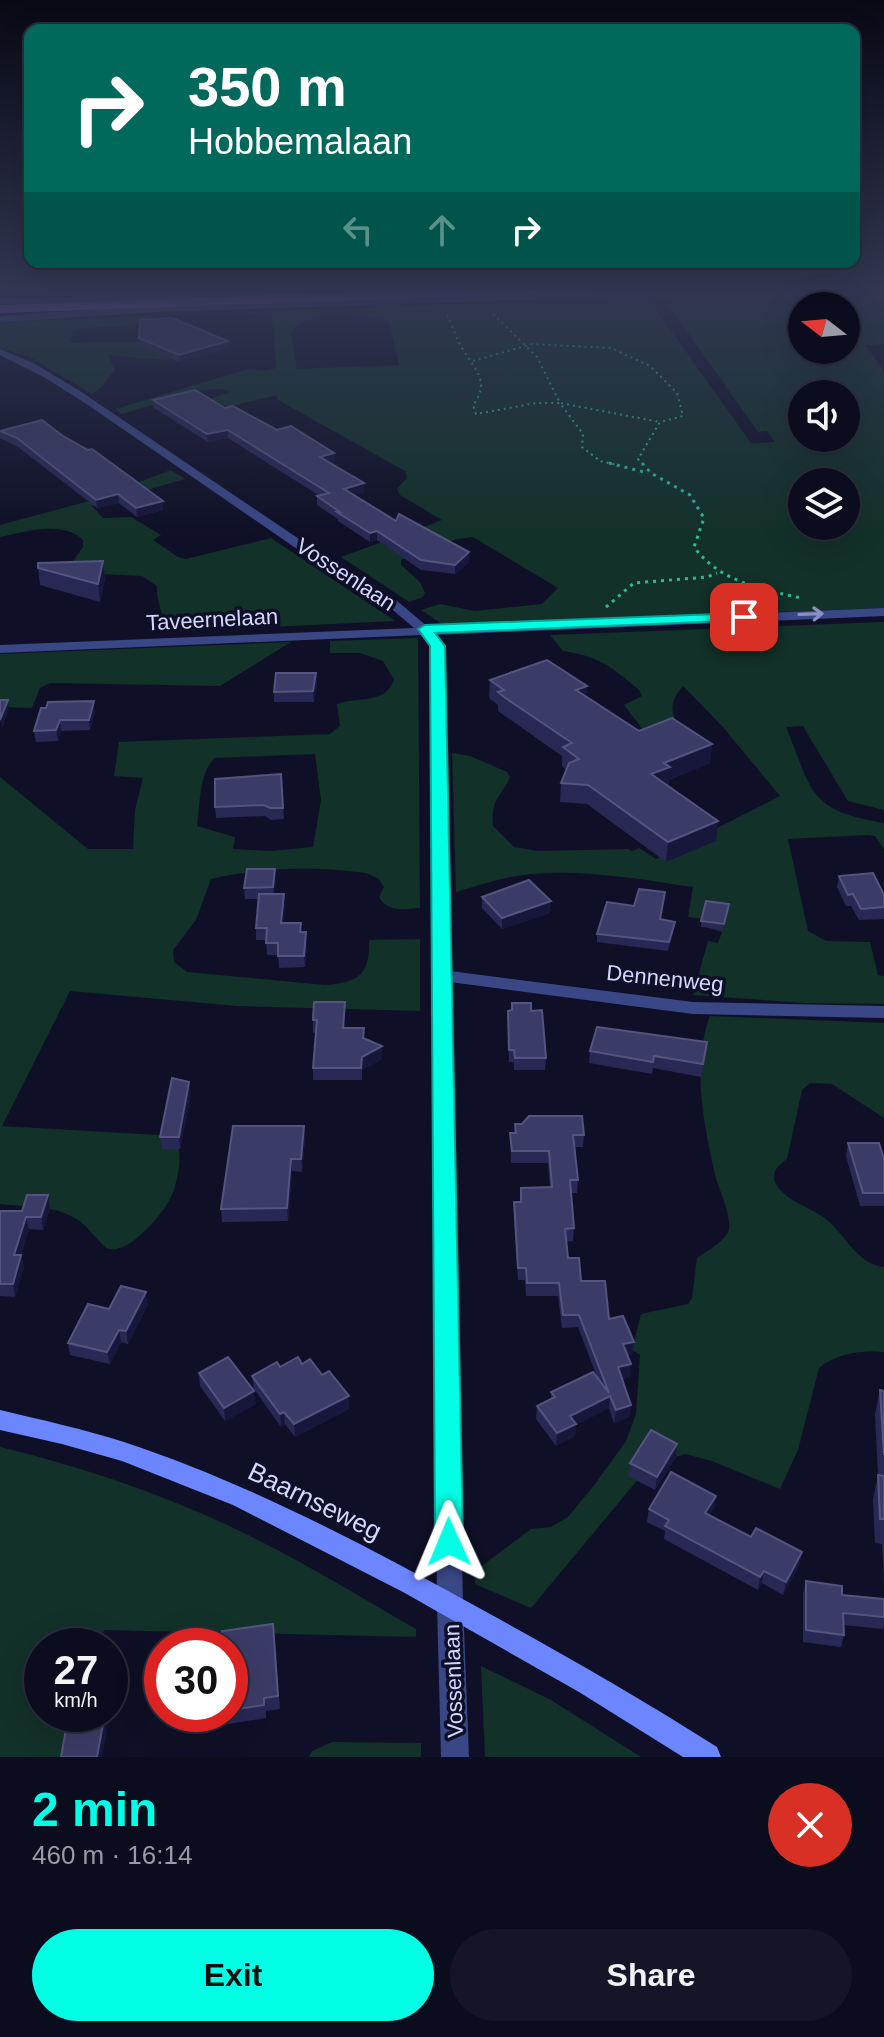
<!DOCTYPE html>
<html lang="en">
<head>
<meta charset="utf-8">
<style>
	:root { --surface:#0b0c1d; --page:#141526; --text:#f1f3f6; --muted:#9a9ba4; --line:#2b2c3b; --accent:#01ffe5 }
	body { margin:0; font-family:Arial,sans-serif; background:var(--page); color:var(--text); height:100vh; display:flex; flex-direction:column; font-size:30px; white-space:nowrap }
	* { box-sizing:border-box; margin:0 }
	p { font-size:26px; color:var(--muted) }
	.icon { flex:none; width:44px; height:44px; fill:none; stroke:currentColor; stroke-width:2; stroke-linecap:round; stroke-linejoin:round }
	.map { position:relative; height:1757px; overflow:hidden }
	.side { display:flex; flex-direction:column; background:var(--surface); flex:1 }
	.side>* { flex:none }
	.top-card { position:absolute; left:24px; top:24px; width:836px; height:244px; border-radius:16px; box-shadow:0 8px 32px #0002,0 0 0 2px var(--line); background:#00695c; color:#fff; overflow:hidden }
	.needle { width:52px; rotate:286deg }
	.controls { position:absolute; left:788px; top:292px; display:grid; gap:16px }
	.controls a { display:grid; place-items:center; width:72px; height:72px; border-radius:50%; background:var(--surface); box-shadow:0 8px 32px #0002,0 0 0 2px var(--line); font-size:40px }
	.speed { position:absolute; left:24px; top:1628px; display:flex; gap:16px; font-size:40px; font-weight:700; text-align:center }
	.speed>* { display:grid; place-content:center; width:104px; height:104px; border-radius:50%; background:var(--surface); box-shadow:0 8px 32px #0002,0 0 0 2px var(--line); line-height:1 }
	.speed small { font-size:20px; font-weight:400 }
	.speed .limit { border:12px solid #d22; background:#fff; color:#111 }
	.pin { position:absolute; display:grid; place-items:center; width:68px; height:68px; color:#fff; margin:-34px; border-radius:16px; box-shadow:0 4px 12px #0006 }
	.me { position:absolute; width:88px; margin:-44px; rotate:359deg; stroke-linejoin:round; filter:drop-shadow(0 0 6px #0008) }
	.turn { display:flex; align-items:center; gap:28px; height:168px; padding:0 32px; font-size:36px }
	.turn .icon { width:104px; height:104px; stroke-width:2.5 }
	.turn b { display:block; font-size:56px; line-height:68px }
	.lanes { display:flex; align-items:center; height:76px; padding:0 32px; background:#0003; justify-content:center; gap:40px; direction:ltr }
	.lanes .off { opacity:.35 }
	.round { display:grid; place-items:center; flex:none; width:84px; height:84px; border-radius:42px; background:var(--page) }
	.overview { display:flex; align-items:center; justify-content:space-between; height:136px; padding:0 32px }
	h1 { font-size:48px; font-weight:700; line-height:60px; color:var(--accent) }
	.primary-button { display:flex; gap:16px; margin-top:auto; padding:16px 32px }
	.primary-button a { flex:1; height:92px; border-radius:48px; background:var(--accent); color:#111; font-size:32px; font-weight:700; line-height:92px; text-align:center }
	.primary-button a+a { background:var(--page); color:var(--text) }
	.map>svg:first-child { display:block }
	.green { fill:#123129; fill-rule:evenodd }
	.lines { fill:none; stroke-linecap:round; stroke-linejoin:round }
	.path-far1 { stroke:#2fb995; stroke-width:2; stroke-dasharray:2 4; stroke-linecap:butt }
	.path { stroke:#2fb995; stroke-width:3; stroke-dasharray:3 5; stroke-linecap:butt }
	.street { fill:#3a4786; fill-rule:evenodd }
	.secondary { fill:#6c86ff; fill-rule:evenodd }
	.primary { fill:#a15cff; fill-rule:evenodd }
	.wall { fill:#282855 }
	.shaded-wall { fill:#16173b }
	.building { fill:#3b3b67; stroke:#53547f; stroke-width:2 }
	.oneway { stroke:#8890c2 }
	.route { fill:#01ffe5; stroke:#01a695; stroke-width:2 }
	.labels { text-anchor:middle; stroke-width:7; stroke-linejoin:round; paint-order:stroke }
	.street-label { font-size:22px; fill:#d5d9ff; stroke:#0f1027 }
	.near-street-label { font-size:26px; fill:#d5d9ff; stroke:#0f1027 }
</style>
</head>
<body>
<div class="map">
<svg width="884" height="1757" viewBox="0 0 884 1757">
	<rect width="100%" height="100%" fill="#0f1027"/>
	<!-- green -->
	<g class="green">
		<polygon points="0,288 400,288 0,299"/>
		<path d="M 876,289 L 884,296 L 884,344 L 865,345 L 884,371 L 884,608 L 442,624 L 421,610 L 440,604 L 475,611 L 542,604 L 558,588 L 473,537 L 457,539 L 401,560 L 401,565 L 420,582 L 425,593 L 423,597 L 409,602 L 341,557 L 442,520 L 400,495 L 397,489 L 407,478 L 405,471 L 278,400 L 277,395 L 227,407 L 210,399 L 230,392 L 221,389 L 203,390 L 122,414 L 115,409 L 248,369 L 264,371 L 276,368 L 273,317 L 239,312 L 322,309 L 320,319 C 307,320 296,321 291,335 L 297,369 L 399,365 L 389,322 L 352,312 L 348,308 L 647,297 L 751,443 L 775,442 L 767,431 L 758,432 L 662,296 ZM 802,306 L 846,306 L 846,350 L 802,350 ZM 802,394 L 846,394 L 846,438 L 802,438 ZM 802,482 L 846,482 L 846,526 L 802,526 Z"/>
		<path d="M 152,316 C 130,332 99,323 73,331 L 70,343 L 151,342 L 190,354 L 165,360 L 108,355 L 115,370 C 106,379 105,387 92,394 L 30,357 L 0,348 L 0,322 Z"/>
		<path d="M 171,470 L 185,479 L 97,504 L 92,506 L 103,518 L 131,517 L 161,535 L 153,540 L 178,557 L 186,559 L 271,538 L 395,621 L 164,632 C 165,615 156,603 157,586 L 142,576 L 103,574 L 72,562 L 83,547 L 83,540 C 62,520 25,532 0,537 L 0,525 L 89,501 Z"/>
		<path d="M 884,622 L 884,810 L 848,801 L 803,726 L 786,727 C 813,793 808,810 884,823 L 884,849 L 875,836 L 868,835 L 788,839 L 808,931 L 826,941 L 870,942 L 878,975 L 884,976 L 884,1004 L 805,1003 L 693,995 L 708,941 L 718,943 L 722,932 L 711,929 L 713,920 L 688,917 L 693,887 C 636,879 575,867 517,876 C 497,879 476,886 456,892 L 452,753 L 470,756 L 507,772 L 510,777 C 500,799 491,798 493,826 L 514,847 L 538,851 L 628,849 L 632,851 L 639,848 L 656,859 L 780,796 L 722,726 L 683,686 C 671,701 668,710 680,726 L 647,735 L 624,705 L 642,696 L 639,690 C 612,667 599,656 563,651 L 550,635 Z"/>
		<path d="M 418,638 L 420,908 C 404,909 388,913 379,897 L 384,887 L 379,879 L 366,873 C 315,866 261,867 211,879 L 196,920 L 173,950 L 174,962 L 187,972 L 325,985 C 359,982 370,975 369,940 L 420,939 L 420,1011 L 237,1006 L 70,991 L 2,1126 L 175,1136 C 183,1152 179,1172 174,1190 C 168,1209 131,1254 109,1249 C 102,1247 88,1226 78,1220 C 56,1205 26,1207 0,1204 L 0,777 L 88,849 L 133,849 L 135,810 L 143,778 L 114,776 L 119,742 L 330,734 L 340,726 L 337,704 C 358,696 385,705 394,680 L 383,661 L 360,653 L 330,653 L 330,641 ZM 315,754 L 321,800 L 313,847 L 271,851 L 233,849 L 235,837 L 197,826 C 200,805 199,772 215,758 Z"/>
		<polygon points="291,642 220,686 50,683 40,688 32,708 0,707 0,654"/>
		<path d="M 710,1016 L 884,1023 L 884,1118 L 832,1084 L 810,1083 L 802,1090 L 787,1159 C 778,1165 770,1173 776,1184 C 785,1201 813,1208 827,1220 C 847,1237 857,1264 884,1267 L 884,1352 C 861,1350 837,1353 819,1368 L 798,1450 L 780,1489 L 712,1461 L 685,1454 L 650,1465 L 531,1608 L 475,1584 L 475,1571 L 531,1529 L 551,1527 L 568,1517 L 595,1484 L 626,1441 L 636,1414 L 640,1355 L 632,1350 L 641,1314 L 688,1304 L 692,1298 L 697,1258 C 706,1251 727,1241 729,1229 C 731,1214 719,1190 715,1175 C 704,1125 691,1064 710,1016 Z"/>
		<path d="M 0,1447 C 84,1467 169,1496 246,1534 C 304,1562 360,1597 416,1629 L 416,1637 L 104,1630 L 100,1646 L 42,1646 L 42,1714 L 89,1714 L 81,1757 L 0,1757 Z"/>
		<polygon points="481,1666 551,1700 641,1757 485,1757"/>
		<polygon points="332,1742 421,1743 421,1757 309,1757 312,1751"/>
	</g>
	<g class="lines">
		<!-- path-far1 -->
		<g class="path-far1">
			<polyline points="493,314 537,357 560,403 660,422"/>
			<path d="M 447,315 C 452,325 455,336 461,346 C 473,368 492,381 473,405 L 476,414 L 536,403 L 560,403 L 583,434 L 582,447 L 600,461 L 617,465"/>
			<polyline points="473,361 532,344 611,348 650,366 677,393 683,416 660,422 638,459 644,465"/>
		</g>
		<!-- path -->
		<g class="path">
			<polyline points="609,463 648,473"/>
			<path d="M 642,463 L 651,473 L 690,495 L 704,518 L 694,547 C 720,582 761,589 801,598"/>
			<polyline points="606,607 634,583 707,577 717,573"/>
		</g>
		<!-- street -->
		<g class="street">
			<polygon points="391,288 473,288 469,291 354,295 350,292 354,289"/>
			<polygon points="721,288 809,288 805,291 157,312 0,322 0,316 157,306"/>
			<polygon points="274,293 275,295 271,298 0,304 0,298"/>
			<polygon points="0,349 35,364 80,391 305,543 396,600 428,627 884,608 884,616 434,635 444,646 450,971 693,1002 884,1006 884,1018 693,1014 450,982 463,1605 469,1757 441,1757 437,1605 430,646 421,635 0,653 0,645 414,628 387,605 297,549 88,405 44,377 0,355"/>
		</g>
		<!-- secondary -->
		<path class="secondary" d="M 0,1410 C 42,1420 83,1429 124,1442 C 245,1482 359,1542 470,1603 C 554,1649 637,1696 717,1747 L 721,1757 L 683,1757 L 579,1692 L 403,1592 L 233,1505 L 122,1461 L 62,1444 L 0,1430 Z"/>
		<!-- primary -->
		<polygon class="primary" points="479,288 599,288 593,292 0,313 0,305"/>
	</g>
	<!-- wall -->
	<g class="wall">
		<polygon points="139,338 229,348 179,362 140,345"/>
		<polygon points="153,400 225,408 334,453 335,462 330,463 364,492 354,495 396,521 469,562 455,574 421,570 377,540 370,542 338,521 338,519 317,505 317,496 320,496 228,438 208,442 154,408"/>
		<polygon points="0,430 63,436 163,501 163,510 137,517 119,503 97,508 18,447 0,438"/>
		<polygon points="38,568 105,578 100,602 40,585"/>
		<polygon points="490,680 587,686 586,696 639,731 712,744 710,763 669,780 668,786 716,841 666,862 587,804 560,802 561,783 566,770 562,766 562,756 498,711 498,705 489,698"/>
		<polygon points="317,684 314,702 274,702 274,692"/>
		<polygon points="41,708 95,712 90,730 61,731 58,741 36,742 34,731"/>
		<polygon points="281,774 284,819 271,820 265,816 216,818 215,807"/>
		<polygon points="839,876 884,895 884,919 859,920 851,906 846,906 837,887"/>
		<polygon points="276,880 274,894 285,906 283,923 301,923 301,932 307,944 305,967 279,968 278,955 267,955 266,940 256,940 256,928 259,899 245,899 244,888"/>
		<polygon points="482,897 550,913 502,929 482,908"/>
		<polygon points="664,900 660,920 674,930 668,951 597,942 597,934 634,906"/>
		<polygon points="729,904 723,930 701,927 701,921"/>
		<polygon points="508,1011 531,1011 546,1058 545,1070 514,1070 514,1062 509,1062"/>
		<polygon points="345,1014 344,1028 364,1028 364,1039 382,1059 362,1070 362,1080 313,1080 313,1068 316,1033 313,1033 313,1020"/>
		<polygon points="707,1042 701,1077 653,1068 652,1074 589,1063 590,1051"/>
		<polygon points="191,1094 180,1149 162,1149 160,1137"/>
		<polygon points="515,1124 584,1135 583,1147 575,1147 578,1180 577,1193 571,1193 574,1228 573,1241 566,1242 568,1258 581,1281 609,1319 634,1342 632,1354 628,1355 630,1377 622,1379 631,1405 629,1417 614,1423 609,1408 576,1425 575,1436 556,1446 536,1419 537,1406 551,1400 551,1392 597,1377 578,1327 562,1328 558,1296 526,1296 525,1280 518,1280 514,1202 520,1202 521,1188 550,1187 548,1163 511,1163 510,1133 514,1133"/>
		<polygon points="304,1126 305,1138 302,1172 292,1171 288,1221 222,1222 221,1209"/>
		<polygon points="848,1143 884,1159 884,1206 860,1206 846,1156"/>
		<polygon points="48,1195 50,1208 43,1230 29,1229 21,1255 24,1267 15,1297 0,1296 0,1211 22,1211"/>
		<polygon points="148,1304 128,1344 121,1342 110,1364 70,1355 68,1343 109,1309"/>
		<polygon points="302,1364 349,1409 295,1437 285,1424 281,1427 254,1389 252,1376 280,1367"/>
		<polygon points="199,1373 256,1404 225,1421 200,1386"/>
		<polygon points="880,1390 884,1391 884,1581 882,1544 875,1543 873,1499 878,1476 875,1414"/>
		<polygon points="677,1444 676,1457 655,1490 628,1476 630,1463"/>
		<polygon points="716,1496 714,1508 709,1515 751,1537 802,1552 799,1565 783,1595 762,1583 758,1590 664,1539 665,1531 647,1522 649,1509"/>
		<polygon points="806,1581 842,1595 884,1599 884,1624 883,1629 844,1625 844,1635 841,1647 803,1642 803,1593"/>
		<polygon points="273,1624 280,1709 266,1711 266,1718 228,1724 227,1714 230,1714 230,1646 222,1638"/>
	</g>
	<!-- shaded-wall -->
	<g class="shaded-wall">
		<polygon points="228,341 229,348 179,362 179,355"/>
		<polygon points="228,430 228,438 208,442 207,434"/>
		<polygon points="334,453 335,462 320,466 320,457"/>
		<polygon points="364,483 364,492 344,498 344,489"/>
		<polygon points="118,494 119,503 97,508 96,500"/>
		<polygon points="163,501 163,510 137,517 136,508"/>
		<polygon points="377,531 377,540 370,542 370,533"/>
		<polygon points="469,552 469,562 455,574 455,565"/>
		<polygon points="103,561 105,578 100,602 98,584"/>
		<polygon points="316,673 317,684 314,702 313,691"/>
		<polygon points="587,686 586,705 576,690"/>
		<polygon points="8,700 9,709 2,729 0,720"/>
		<polygon points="94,701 95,712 90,730 89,720"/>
		<polygon points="60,720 61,731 58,741 56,730"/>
		<polygon points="712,744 710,763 669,780 668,786 651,774 664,763"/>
		<polygon points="718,821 716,841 666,862 668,842"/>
		<polygon points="275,869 276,880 274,899 273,887"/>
		<polygon points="284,894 285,906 282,935 281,923"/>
		<polygon points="551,901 550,913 502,929 502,918"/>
		<polygon points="675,922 674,930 668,951 669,942"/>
		<polygon points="306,932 307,944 305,967 304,956"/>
		<polygon points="382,1046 382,1059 362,1070 362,1080 362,1057"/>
		<polygon points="189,1082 191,1094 180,1149 179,1137"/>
		<polygon points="304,1126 305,1138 302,1172 301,1159"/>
		<polygon points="291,1159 292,1171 288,1221 287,1208"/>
		<polygon points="48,1195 50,1208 43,1230 41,1217"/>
		<polygon points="26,1217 29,1229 17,1267 14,1255"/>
		<polygon points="21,1255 24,1267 15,1297 13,1284"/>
		<polygon points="146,1292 148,1304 128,1344 126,1331"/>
		<polygon points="119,1330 121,1342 110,1364 107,1352"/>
		<polygon points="634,1342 632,1354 622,1357 623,1344"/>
		<polygon points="631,1364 630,1377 617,1380 618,1367"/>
		<polygon points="254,1391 256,1404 225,1421 224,1408"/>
		<polygon points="349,1396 349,1409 295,1437 294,1424"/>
		<polygon points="610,1396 609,1408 576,1425 575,1436 556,1446 557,1433 570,1416"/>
		<polygon points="631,1405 629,1417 614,1423 616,1410"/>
		<polygon points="284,1412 285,1424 281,1427 280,1414"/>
		<polygon points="677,1444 676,1457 655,1490 657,1477"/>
		<polygon points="716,1496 714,1508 703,1526 705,1513"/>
		<polygon points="802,1552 799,1565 783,1595 786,1582"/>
		<polygon points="764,1571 762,1583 758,1590 760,1577"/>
		<polygon points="104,1719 107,1731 102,1757 97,1757"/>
	</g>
	<!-- building -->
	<g class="building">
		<polygon points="172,318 228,341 179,355 139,338 140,320"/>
		<polygon points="195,390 225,408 233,406 277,430 291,426 334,453 320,457 364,483 344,489 396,521 399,514 469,552 455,565 421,560 377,531 370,533 337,512 340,512 317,496 329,493 228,430 207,434 153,400"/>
		<polygon points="42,420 63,436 88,450 92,449 163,501 136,508 118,494 96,500 17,438 0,431"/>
		<polygon points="103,561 98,584 38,568 38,563"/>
		<polygon points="547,660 587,686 576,690 639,731 672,718 712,744 664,763 670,767 651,774 718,821 668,842 588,785 561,783 569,763 579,759 563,747 572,743 504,697 498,692 504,690 490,680"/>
		<polygon points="276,673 316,673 313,691 274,692"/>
		<polygon points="0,700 8,700 0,720"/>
		<polygon points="94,701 89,720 60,720 56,730 34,731 41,708 46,708 48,702"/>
		<polygon points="281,774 283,808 270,808 264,805 215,807 215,779"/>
		<polygon points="247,869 275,869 273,887 244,888"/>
		<polygon points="873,873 884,895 884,907 861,909 853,894 848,895 839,876"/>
		<polygon points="529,880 551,901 502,918 482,897"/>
		<polygon points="639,889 665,892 660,919 675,922 669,942 597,934 607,902 634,906"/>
		<polygon points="259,894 284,894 281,923 301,923 300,932 306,932 304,956 278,956 278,943 266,943 267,928 256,928"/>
		<polygon points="706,901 729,904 724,924 701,921"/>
		<polygon points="314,1002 345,1002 343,1028 364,1028 363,1038 382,1046 362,1057 361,1068 313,1068 317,1020 313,1020"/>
		<polygon points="512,1003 531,1003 531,1011 542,1010 546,1058 515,1058 514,1050 509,1050 508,1011 512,1010"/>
		<polygon points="597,1027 707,1042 703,1064 654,1056 653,1062 590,1051"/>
		<polygon points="172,1078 189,1082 179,1137 160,1137"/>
		<polygon points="529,1116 582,1116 584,1135 573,1135 578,1180 570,1180 574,1228 565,1229 568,1258 579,1258 581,1281 605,1281 609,1319 623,1316 634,1342 623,1344 631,1364 618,1367 631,1405 616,1410 610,1396 570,1416 576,1424 557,1433 537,1406 555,1397 551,1392 593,1372 609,1393 579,1315 563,1315 559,1283 527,1283 526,1268 518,1268 514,1202 521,1202 521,1188 552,1187 549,1151 512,1151 510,1133 516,1133 515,1124 522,1124"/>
		<polygon points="233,1126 304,1126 301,1159 291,1159 287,1208 221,1209"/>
		<polygon points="848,1143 879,1143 884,1159 884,1193 863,1193"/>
		<polygon points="27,1195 48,1195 41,1217 26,1217 14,1255 21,1255 13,1284 0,1284 0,1211 22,1211"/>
		<polygon points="121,1286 146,1292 126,1331 119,1330 107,1352 68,1343 88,1304 109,1309"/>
		<polygon points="228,1357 254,1391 224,1408 199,1373"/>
		<polygon points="298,1357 302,1364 310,1359 322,1375 329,1371 349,1396 294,1424 284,1412 280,1414 252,1376 277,1362 280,1367"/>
		<polygon points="880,1390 884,1391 884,1455"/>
		<polygon points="651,1430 677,1444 657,1477 630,1463"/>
		<polygon points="671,1472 716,1496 705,1513 751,1537 756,1528 802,1552 786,1582 764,1571 760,1577 665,1526 669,1520 649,1509"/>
		<polygon points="878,1475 884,1476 884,1519 880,1519"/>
		<polygon points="806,1581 842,1586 842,1595 884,1599 884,1617 843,1613 844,1635 806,1630"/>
		<polygon points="273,1624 278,1696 264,1698 264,1705 230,1710 230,1646 206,1646 206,1640 222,1638 222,1631"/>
		<polygon points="68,1718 104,1719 97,1757 61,1757"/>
	</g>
	<!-- one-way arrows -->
	<defs><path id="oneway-shaft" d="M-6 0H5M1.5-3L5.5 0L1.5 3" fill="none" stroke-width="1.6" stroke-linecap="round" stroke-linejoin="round" transform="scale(2)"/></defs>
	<use class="oneway" href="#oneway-shaft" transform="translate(811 614) rotate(-2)"/>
	<!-- sky -->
	<linearGradient id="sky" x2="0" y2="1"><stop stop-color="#080915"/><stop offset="0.54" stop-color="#313752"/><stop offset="1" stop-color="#313752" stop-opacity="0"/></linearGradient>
	<rect width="884" height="534" fill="url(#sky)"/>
	<!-- route -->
	<polygon class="route" points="744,613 749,614 749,620 435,633 445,646 463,1542 459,1551 449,1554 439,1551 435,1542 430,646 418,629 425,625"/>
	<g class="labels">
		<!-- street labels -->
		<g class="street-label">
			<text transform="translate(346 574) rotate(33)" y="8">Vossenlaan</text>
			<text transform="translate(212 619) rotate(-3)" y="8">Taveernelaan</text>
			<text transform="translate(665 978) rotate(6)" y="8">Dennenweg</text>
			<text transform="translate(453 1681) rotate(-92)" y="8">Vossenlaan</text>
		</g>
		<!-- near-street labels -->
		<g class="near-street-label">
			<text transform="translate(315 1501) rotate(26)" y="9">Baarnseweg</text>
		</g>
	</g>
</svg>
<div class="controls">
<a><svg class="needle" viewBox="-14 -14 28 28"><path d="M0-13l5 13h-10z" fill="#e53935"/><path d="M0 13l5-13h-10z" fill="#9a9ba4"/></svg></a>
<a><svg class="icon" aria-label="sound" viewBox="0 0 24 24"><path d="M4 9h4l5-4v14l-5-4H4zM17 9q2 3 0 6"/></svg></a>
<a><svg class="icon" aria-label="layers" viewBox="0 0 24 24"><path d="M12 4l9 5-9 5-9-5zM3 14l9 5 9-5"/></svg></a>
</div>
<div class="speed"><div>27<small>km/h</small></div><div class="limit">30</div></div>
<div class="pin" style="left:744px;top:617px;background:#d93025"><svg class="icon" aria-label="arrive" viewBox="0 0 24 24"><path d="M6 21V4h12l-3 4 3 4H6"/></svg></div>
<svg class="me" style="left:449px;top:1542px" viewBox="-20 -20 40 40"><path d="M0-17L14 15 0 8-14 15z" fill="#01ffe5" stroke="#fff" stroke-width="4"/></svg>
<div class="top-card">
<div class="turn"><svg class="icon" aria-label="right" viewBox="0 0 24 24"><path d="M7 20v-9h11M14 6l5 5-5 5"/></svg><div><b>350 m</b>Hobbemalaan</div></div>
<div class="lanes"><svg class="icon off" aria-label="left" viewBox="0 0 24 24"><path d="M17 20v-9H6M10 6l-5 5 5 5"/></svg><svg class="icon off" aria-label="ahead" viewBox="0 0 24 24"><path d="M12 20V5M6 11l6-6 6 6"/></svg><svg class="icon" aria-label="right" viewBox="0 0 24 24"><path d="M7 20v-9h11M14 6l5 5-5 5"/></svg></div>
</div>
</div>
<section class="side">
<div class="overview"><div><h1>2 min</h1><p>460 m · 16:14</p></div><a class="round" style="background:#d93025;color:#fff"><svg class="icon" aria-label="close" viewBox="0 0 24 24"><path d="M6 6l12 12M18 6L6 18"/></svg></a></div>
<div class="primary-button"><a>Exit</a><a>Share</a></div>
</section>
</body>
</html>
